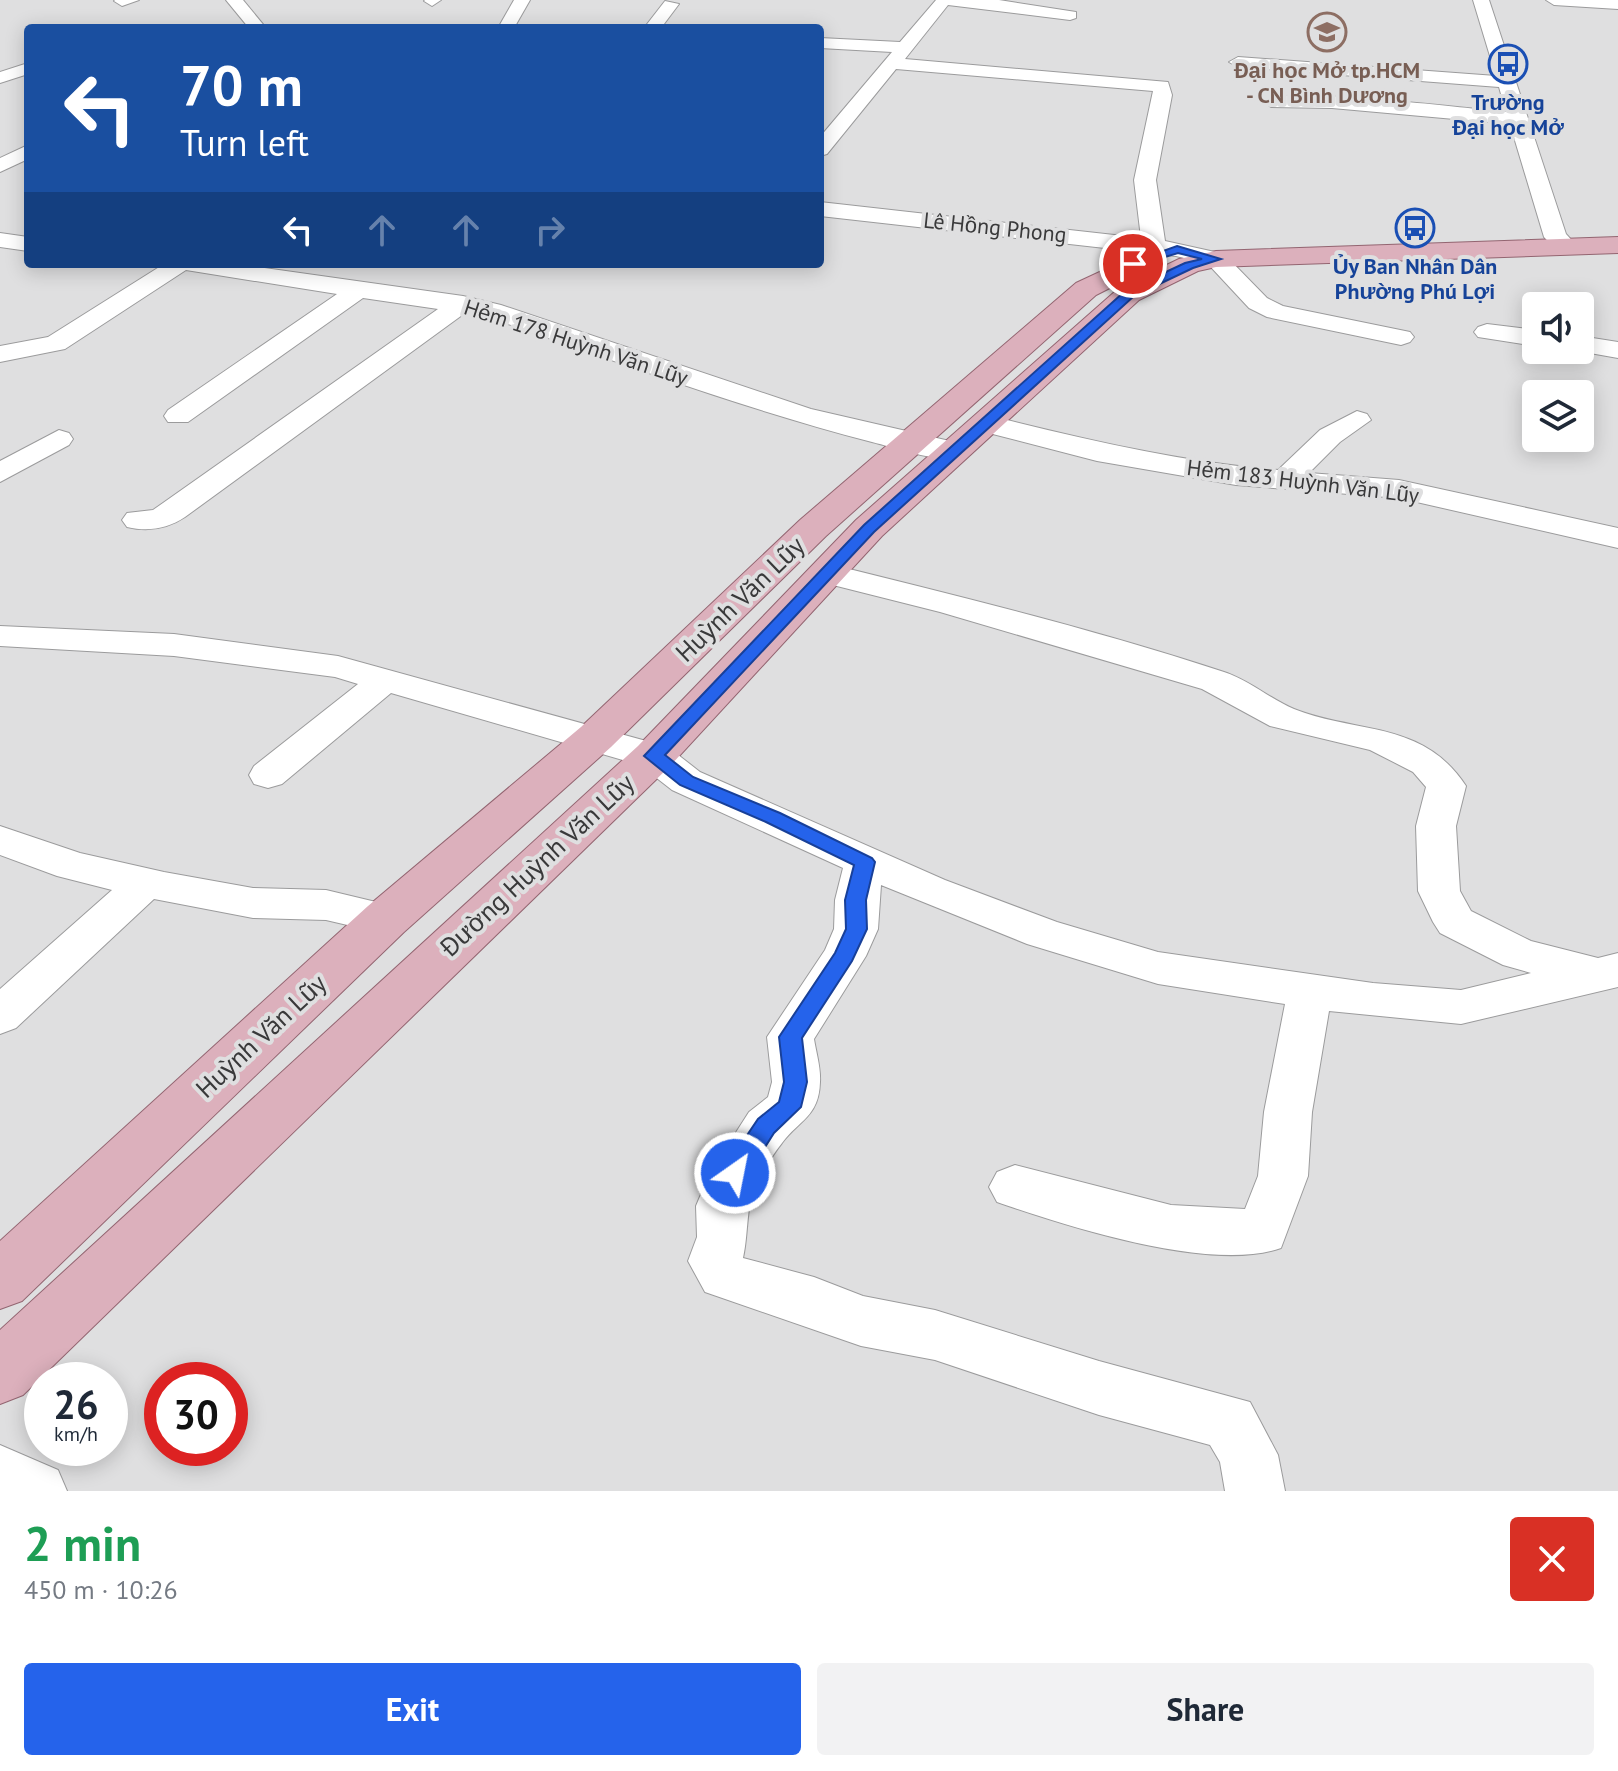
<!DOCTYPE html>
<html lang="en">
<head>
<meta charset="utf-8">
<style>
	:root { --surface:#fff; --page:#f2f2f3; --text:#1f2937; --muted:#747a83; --accent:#2563eb }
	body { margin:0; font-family:"PT Sans",sans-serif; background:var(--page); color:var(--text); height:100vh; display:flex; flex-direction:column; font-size:30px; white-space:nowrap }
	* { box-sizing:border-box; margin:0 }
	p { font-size:26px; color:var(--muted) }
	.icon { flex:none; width:44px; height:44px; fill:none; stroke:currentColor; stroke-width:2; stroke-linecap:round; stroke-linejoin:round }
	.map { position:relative; height:1491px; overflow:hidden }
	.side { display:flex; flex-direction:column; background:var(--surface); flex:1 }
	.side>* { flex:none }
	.top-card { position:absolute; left:24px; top:24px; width:800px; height:244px; border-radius:8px; box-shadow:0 4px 20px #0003; background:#1a4fa0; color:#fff; overflow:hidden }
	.buttons { position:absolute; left:1522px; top:292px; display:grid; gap:16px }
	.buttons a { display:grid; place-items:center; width:72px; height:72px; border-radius:8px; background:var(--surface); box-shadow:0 4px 20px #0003; font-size:40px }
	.speed { position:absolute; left:24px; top:1362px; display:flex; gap:16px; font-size:40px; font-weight:700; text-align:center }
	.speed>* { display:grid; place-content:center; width:104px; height:104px; border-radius:50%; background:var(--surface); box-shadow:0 4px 20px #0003; line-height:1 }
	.speed small { font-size:20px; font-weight:400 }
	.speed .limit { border:12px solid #d22; background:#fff; color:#111 }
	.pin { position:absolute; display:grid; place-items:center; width:68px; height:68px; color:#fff; margin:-34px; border:4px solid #fff; border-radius:50%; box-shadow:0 2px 8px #0007 }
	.me { position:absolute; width:88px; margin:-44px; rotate:33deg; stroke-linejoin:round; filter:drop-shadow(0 0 6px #0008) }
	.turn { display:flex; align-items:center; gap:28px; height:168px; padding:0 24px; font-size:36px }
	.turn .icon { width:104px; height:104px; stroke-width:2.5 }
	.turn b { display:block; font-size:56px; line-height:68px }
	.lanes { display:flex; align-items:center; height:76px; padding:0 24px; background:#0003; justify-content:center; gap:40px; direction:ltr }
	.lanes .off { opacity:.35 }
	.round { display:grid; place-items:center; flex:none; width:84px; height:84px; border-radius:8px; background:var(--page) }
	.overview { display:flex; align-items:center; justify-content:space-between; height:136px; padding:0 24px }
	h1 { font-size:48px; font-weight:700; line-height:60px; color:#1e9e55 }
	.action { display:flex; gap:16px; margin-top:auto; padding:16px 24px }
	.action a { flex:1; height:92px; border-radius:8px; background:var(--accent); color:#fff; font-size:32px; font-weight:700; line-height:92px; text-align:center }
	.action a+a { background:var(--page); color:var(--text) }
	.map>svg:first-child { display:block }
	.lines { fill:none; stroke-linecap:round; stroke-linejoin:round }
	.minor-casing { stroke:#9b9b9c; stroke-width:2 }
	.major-casing { stroke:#936571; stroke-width:2 }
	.minor { fill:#fff; fill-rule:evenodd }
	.major { fill:#dcb0bc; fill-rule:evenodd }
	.route { fill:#2563eb; stroke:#184099; stroke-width:2 }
	.labels { text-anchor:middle; stroke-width:8; stroke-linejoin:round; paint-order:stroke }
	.far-education-label { font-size:22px; font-weight:bold; fill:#785e54; stroke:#dfdfe0 }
	.far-transit-label { font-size:22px; font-weight:bold; fill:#164399; stroke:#dfdfe0 }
	.far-street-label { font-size:22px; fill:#39393a; stroke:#dfdfe0 }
	.street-label { font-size:26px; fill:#39393a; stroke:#dfdfe0 }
</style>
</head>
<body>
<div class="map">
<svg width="1618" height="1491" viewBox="0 0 1618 1491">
	<rect width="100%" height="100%" fill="#dfdfe0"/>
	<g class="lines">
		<defs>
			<g id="minor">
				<polygon points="139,0 122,6 114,1 115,0"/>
				<polygon points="226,0 243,0 266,28 249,28"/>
				<polygon points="441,0 432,6 424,1 425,0"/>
				<polygon points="514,0 530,0 514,28 498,28"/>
				<polygon points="936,0 999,0 1076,12 1076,18 1070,20 948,5 905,59 1168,82 1172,95 1156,180 1165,241 1224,254 1267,298 1283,306 1410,332 1414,337 1410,342 1401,345 1267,317 1249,308 1208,264 1176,256 820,216 820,202 1141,238 1134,180 1153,91 896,69 827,154 820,156 820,137 892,52 820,48 820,38 900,42"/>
				<path d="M 1473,0 L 1489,0 L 1566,234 L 1578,247 L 1574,252 L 1558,252 L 1544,237 L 1510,124 L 1332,108 L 1271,107 L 1262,101 C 1276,85 1473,109 1506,112 L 1499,87 L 1238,67 L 1229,62 L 1238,57 L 1496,76 Z"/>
				<polygon points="1546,0 1618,0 1618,9 1554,5"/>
				<polygon points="665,1 679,4 661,28 644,28"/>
				<polygon points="28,63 28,74 0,83 0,72"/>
				<polygon points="28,145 28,159 0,172 0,158"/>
				<polygon points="0,233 28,237 28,251 0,247"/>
				<path d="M 164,264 L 236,264 L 463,296 L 501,305 L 811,409 L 967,445 L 972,451 L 967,457 C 939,464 900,449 872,442 C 741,408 615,361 488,317 L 465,313 L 185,517 C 167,529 148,532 127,527 L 122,520 L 127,513 L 153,510 L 163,503 L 438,309 L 363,298 L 188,422 L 168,422 L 164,416 L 168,410 L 337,294 L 186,270 L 65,349 L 0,362 L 0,346 L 48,337 Z"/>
				<polygon points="1487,324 1536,330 1536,346 1478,337 1474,332 1478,327"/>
				<polygon points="1580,336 1618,342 1618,358 1573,350 1580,350"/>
				<path d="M 1357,411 L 1367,414 L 1371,420 L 1340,442 L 1309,473 L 1399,480 L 1618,528 L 1618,548 L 1399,498 L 1236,485 L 1097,461 L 977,430 L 973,424 L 977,418 L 987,415 C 1083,439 1179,462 1278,470 L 1320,430 Z"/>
				<polygon points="59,430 69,433 73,439 69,445 0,482 0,461"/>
				<path d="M 825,563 C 958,596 1093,629 1224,672 C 1249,680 1270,699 1294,709 C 1357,734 1423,720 1466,786 L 1456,826 L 1460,891 L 1471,911 L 1531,941 L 1598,958 L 1618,953 L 1618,987 L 1461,1024 L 1329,1011 L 1312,1112 L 1308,1176 L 1281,1248 C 1212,1273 1066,1226 997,1202 L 989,1187 L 997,1172 L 1015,1165 L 1171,1205 L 1245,1209 L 1258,1176 L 1264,1112 L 1285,1004 L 1158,984 L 1027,944 L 881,885 L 878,929 L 866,956 L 814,1039 C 816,1052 821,1068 820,1082 C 819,1117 799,1120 782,1143 C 773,1154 765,1168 758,1180 C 745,1204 749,1232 743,1258 L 814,1277 L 863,1296 L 935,1310 L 1099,1361 L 1250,1402 L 1278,1455 L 1285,1491 L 1225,1491 L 1220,1462 L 1210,1445 L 1099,1415 L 935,1360 L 861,1346 L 705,1292 L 688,1261 L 697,1237 L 696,1206 L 710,1173 L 749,1112 L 768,1097 L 772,1082 L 767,1037 L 825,950 L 834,929 L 835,900 L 843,868 L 672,790 L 640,765 L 391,693 L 282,784 L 268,788 L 254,784 L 249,775 L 254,766 L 358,684 L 335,677 L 174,656 L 0,646 L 0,626 L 174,634 L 338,656 L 668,747 L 700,772 L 945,880 L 1057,922 L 1158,952 L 1373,983 L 1461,990 L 1531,973 L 1503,965 L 1440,933 L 1433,922 L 1418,891 L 1416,826 L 1426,787 L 1413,772 L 1370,750 L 1270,726 L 1202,689 L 940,612 L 813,580 L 809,573 L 813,566 Z"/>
				<polygon points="0,826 80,853 164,872 253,888 326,890 401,908 408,919 401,930 386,934 326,920 253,918 154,899 16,1028 0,1034 0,989 112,890 57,876 0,855"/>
				<polygon points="0,1445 58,1470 67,1491 0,1491"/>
			</g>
			<g id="major">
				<polygon points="1618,237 1618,253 1216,267 1198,271 1139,300 882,536 670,766 23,1395 0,1404 0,1330 638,746 856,520 1119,288 1179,259 1216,251"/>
				<polygon points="1149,249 1159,251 1163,257 1159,263 1096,295 826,536 611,747 404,932 22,1301 0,1309 0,1241 368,906 581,727 800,520 1076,283"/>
			</g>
		</defs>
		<!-- minor casing -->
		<use href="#minor" class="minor-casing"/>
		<!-- major casing -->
		<use href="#major" class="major-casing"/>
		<!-- minor -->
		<use href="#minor" class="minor"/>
		<!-- major -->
		<use href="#major" class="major"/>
	</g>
	<!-- route -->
	<polygon class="route" points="1177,246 1221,259 1193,268 1134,296 874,532 665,755 693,777 780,813 872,858 875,862 866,900 867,929 852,961 802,1038 807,1082 801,1107 774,1133 744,1180 735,1183 727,1180 723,1173 727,1165 758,1119 779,1102 784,1082 779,1037 835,953 846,929 845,900 854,865 766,822 680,785 644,756 864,525 1125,291 1185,263 1202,259 1178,253 1133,267 1127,264"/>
	<!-- icons -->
	<defs>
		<symbol id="university-ring" viewBox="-11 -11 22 22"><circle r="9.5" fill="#dfdfe0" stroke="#8d6e63" stroke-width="1.5"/><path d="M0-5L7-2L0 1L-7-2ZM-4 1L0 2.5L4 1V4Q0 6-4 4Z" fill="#8d6e63"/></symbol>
		<symbol id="bus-ring" viewBox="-11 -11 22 22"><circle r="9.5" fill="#dfdfe0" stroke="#1a4fb4" stroke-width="1.5"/><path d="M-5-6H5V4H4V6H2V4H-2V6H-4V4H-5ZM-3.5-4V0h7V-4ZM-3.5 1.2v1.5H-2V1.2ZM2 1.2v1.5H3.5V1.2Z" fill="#1a4fb4"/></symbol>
	</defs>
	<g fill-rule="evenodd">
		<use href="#university-ring" x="1305" y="10" width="44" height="44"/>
		<use href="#bus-ring" x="1486" y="42" width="44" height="44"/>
		<use href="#bus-ring" x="1393" y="206" width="44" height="44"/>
	</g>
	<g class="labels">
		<!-- far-education labels -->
		<g class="far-education-label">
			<text x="1327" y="78">Đại học Mở tp.HCM<tspan x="1327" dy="25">- CN Bình Dương</tspan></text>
		</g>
		<!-- far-transit labels -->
		<g class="far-transit-label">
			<text x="1508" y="110">Trường<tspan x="1508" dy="25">Đại học Mở</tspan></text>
			<text x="1415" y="274">Ủy Ban Nhân Dân<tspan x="1415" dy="25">Phường Phú Lợi</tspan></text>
		</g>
		<!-- far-street labels -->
		<g class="far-street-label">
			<text transform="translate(995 227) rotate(6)" y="8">Lê Hồng Phong</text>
			<text transform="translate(576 342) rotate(18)" y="8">Hẻm 178 Huỳnh Văn Lũy</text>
			<text transform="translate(1303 481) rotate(7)" y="8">Hẻm 183 Huỳnh Văn Lũy</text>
		</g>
		<!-- street labels -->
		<g class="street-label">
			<text transform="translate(740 599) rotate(-44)" y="9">Huỳnh Văn Lũy</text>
			<text transform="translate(537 865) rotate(-43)" y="9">Đường Huỳnh Văn Lũy</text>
			<text transform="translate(261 1036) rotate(-43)" y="9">Huỳnh Văn Lũy</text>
		</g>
	</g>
</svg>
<div class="buttons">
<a><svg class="icon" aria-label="sound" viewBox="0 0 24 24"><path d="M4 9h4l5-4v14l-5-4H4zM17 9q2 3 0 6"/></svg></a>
<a><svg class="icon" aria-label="layers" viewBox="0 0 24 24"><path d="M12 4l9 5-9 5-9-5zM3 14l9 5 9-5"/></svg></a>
</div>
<div class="speed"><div>26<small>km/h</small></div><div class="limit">30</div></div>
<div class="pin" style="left:1133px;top:264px;background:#d93025"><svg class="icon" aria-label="arrive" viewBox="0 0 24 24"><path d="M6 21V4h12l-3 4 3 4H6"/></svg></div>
<svg class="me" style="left:735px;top:1173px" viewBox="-20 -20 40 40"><circle r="17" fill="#2563eb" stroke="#fff" stroke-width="3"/><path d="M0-11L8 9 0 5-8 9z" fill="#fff"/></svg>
<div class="top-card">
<div class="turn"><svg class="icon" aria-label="left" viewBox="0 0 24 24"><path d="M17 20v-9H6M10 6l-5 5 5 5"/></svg><div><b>70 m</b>Turn left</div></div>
<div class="lanes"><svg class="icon" aria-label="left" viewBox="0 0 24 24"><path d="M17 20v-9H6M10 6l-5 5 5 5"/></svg><svg class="icon off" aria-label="ahead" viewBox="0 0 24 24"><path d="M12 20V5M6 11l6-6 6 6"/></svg><svg class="icon off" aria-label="ahead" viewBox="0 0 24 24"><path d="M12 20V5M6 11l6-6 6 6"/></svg><svg class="icon off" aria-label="right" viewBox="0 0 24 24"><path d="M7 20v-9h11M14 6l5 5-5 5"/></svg></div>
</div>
</div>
<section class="side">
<div class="overview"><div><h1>2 min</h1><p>450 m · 10:26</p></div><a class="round" style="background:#d93025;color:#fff"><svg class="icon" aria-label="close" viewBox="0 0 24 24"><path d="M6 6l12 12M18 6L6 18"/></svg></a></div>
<div class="action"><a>Exit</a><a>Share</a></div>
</section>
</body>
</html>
